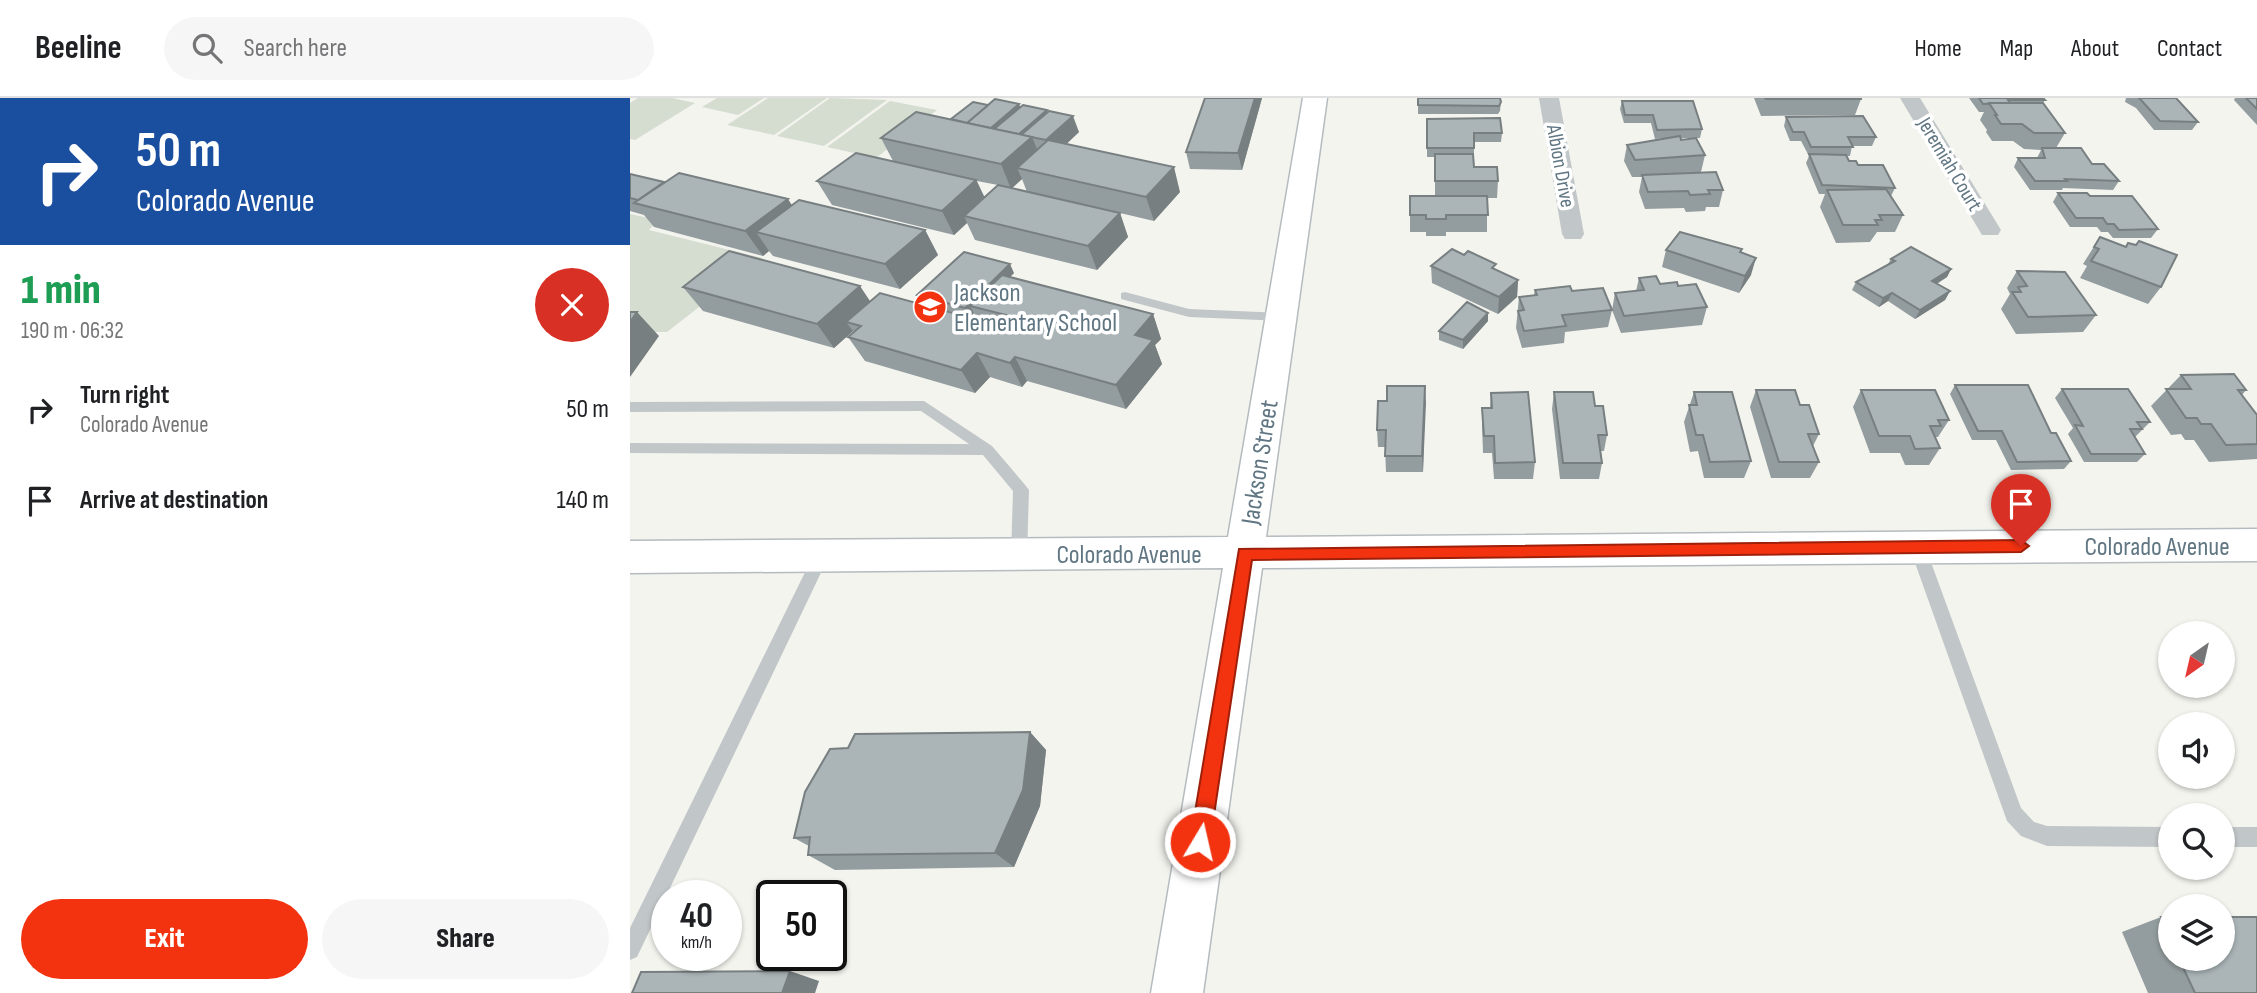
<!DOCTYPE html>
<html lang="en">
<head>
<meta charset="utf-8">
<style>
	:root { --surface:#fff; --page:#f6f6f6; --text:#202124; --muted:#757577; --line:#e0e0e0; --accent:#f33210 }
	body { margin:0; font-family:"Sofia Sans Condensed",sans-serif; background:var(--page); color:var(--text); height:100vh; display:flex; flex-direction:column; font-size:26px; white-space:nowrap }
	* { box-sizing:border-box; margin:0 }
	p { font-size:23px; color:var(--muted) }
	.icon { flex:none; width:38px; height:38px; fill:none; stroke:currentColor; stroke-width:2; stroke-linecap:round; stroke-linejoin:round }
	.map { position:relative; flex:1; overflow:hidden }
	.panel { display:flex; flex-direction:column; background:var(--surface); width:630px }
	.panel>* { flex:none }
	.hud { background:#1a4fa0; color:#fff; overflow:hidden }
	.needle { width:46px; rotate:214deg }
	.tools { position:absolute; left:1528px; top:523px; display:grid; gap:14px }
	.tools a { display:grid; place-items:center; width:77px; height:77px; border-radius:50%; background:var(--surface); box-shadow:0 2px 5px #0004; font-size:35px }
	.speed { position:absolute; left:21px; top:782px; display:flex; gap:14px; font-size:35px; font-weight:700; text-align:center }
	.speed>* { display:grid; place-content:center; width:91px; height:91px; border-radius:50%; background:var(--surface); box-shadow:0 2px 5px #0004; line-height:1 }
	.speed small { font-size:18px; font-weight:400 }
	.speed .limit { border:4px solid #111; border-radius:10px; background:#fff; color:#111 }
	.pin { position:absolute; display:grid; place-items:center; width:60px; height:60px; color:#fff; margin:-72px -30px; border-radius:50% 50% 50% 0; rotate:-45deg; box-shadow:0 0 7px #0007 }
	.pin .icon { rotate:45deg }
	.me { position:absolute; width:77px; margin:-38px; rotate:9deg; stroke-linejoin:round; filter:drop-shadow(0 0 5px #0008) }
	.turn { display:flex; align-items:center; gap:24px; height:147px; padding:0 21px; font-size:32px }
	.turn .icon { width:91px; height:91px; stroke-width:2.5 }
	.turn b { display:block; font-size:49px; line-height:60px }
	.round { display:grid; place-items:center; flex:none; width:74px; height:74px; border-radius:37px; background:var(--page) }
	.head { display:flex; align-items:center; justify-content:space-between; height:119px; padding:0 21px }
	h1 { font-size:42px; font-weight:800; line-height:52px; color:#1e9e55 }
	.action { display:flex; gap:14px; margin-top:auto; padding:14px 21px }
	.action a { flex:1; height:80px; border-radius:42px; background:var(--accent); color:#fff; font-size:28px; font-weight:800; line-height:80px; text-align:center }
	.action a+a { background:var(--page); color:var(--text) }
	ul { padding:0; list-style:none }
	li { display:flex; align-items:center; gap:21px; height:91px; padding:0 21px }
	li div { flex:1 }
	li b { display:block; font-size:26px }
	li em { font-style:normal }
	header { display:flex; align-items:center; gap:42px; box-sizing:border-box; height:98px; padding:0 35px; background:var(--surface); border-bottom:2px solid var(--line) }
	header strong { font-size:33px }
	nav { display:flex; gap:38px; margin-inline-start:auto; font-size:24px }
	.search { width:490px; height:63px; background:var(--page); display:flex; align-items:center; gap:18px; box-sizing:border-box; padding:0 24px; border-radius:38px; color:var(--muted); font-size:26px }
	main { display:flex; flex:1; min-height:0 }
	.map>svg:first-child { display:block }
	.green { fill:#d5dcd0 }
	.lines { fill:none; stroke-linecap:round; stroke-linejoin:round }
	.secondary-casing { stroke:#b5bbbf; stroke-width:3 }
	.lane { fill:#c1c6c8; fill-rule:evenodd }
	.street { fill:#c1c6c8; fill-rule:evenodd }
	.secondary { fill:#fff; fill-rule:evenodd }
	.wall { fill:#939c9e; fill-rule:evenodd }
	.shaded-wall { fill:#787f81 }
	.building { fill:#abb5b8; stroke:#787f81; stroke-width:2 }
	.route { fill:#f33210; stroke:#9e200a; stroke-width:2 }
	.labels { text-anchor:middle; stroke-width:7; stroke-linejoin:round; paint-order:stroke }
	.far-street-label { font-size:21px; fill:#607683; stroke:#fff }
	.poi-label { font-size:26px; fill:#607683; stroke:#fff; text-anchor:start }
	.street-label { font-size:26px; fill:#607683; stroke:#fff }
</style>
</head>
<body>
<header>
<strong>Beeline</strong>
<div class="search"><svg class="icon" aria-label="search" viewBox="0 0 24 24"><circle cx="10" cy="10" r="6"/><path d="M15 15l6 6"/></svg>Search here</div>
<nav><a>Home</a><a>Map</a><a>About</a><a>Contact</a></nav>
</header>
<main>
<section class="panel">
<div class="hud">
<div class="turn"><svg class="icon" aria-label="right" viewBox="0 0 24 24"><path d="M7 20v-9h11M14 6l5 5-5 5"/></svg><div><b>50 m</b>Colorado Avenue</div></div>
</div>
<div class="head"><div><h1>1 min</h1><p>190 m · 06:32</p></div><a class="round" style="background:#d93025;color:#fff"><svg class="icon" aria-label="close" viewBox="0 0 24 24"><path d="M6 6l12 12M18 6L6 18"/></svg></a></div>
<ul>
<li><svg class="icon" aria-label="right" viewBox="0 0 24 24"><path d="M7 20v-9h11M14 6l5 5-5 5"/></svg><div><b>Turn right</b><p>Colorado Avenue</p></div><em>50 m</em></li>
<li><svg class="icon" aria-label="arrive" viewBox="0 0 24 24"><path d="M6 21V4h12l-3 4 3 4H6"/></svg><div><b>Arrive at destination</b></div><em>140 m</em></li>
</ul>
<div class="action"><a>Exit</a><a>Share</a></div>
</section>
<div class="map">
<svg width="1627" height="895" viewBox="0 0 1627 895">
	<rect width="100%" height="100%" fill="#f4f4ef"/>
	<!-- green -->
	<g class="green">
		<polygon points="8,0 42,0 65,5 5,42 0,41 0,5"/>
		<polygon points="87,0 134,0 108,17 72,9"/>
		<polygon points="138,0 197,0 144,37 97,27"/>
		<polygon points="200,0 257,2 194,48 147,38"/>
		<polygon points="260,3 307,12 246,60 197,49"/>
		<polygon points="0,116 28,122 19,132 132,160 37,234 0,234"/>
	</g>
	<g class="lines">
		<defs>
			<polygon id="secondary" points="673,0 697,0 636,439 1627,431 1627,463 632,470 573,895 521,895 593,470 0,475 0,443 598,439"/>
		</defs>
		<!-- secondary casing -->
		<use href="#secondary" class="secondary-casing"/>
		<!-- lane -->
		<g class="lane">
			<polygon points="495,194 559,211 651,215 657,219 651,223 559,219 491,201 491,195"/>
			<polygon points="294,303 362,348 396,388 399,392 397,457 395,462 383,462 381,457 383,393 353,357 0,355 0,345 339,346 291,313 0,314 0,304"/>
			<polygon points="1287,442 1293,443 1295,448 1391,710 1404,724 1417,728 1540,729 1540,749 1417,748 1391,738 1377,723 1279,448 1281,443"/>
			<polygon points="191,452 197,453 199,458 7,859 0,862 0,830 183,458 185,453"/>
			<rect x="1592" y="729" width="35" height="20"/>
		</g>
		<!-- street -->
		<g class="street">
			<polygon points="909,0 929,0 954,136 951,141 935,141 932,136"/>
			<polygon points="1270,0 1290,0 1371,132 1368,137 1352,137"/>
		</g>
		<!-- secondary -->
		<use href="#secondary" class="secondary"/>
	</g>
	<!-- wall -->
	<g class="wall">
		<polygon points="575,0 632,0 612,72 560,71 556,54"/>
		<polygon points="788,0 871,4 870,13 868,16 788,16"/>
		<polygon points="1124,0 1231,0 1231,1 1225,17 1131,18"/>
		<polygon points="1339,0 1413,0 1415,2 1413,5 1435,35 1426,50 1462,66 1489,83 1483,92 1433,90 1432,92 1400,92 1384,69 1388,60 1407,60 1411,52 1394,51 1383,43 1362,43 1356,34 1357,32 1350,22 1354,14 1349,14"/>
		<polygon points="1496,0 1546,0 1568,24 1562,32 1524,32 1506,10 1495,4"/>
		<polygon points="1605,0 1627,0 1627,27 1604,2"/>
		<polygon points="992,3 1072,31 1070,40 1051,40 1075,57 1071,74 1054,75 1093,92 1089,109 1076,109 1075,113 1056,114 1054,110 1015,111 1009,94 1012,79 1002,79 994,63 997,47 1037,40 1025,41 1021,25 994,25 990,11"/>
		<path d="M 358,7 L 417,12 L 417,14 L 449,34 L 436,46 L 550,94 L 524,123 L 490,115 L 498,139 L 467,172 L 345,142 L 337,125 L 324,137 L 202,107 L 187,83 L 263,63 L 251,40 L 321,21 ZM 392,81 L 397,94 L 382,90 ZM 347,83 L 368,87 L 354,99 Z"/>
		<polygon points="1156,19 1246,39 1242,48 1222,48 1220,58 1216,58 1219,63 1228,67 1265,90 1261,98 1273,117 1265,134 1247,134 1240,144 1206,145 1190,109 1195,96 1189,96 1176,65 1179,58 1171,43 1160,43 1154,28"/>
		<polygon points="797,21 872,35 871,44 844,44 844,69 868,83 867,100 857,100 857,134 816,134 816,138 796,138 796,134 780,134 780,117 805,98 805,59 797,59"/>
		<polygon points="0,76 34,84 162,107 295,132 308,157 270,191 143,158 139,153 133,158 24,129 14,117 0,113"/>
		<polygon points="1428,95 1460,98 1528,131 1521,140 1483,140 1478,134 1471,134 1467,129 1440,129 1423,104"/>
		<polygon points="1470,139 1495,149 1498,145 1505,147 1509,143 1531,189 1518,206 1450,180 1457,168 1453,166"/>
		<polygon points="1112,151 1111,155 1121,177 1109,195 1032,169 1036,152"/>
		<polygon points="834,157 888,182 887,199 868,216 802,185 801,168"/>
		<polygon points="1261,161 1321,171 1317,179 1307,186 1320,193 1315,202 1285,221 1258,203 1249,209 1222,192 1226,184 1258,166"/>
		<polygon points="1387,173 1466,217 1453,234 1386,236 1371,211 1380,196 1377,190"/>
		<polygon points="384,175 380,179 523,216 531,241 525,247 532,266 496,311 397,283 392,289 360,279 345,295 235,263 218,239 224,234 223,233 204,250 73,213 53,189 240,203 347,222 344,215 340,219 292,206 287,197"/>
		<polygon points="1009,180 1030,186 1048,188 1077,209 1072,227 991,235 982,212 985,195 1006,193"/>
		<polygon points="905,192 942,193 982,212 978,229 935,234 934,245 892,250 886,230 889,199 904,197"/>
		<polygon points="858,215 858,223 833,251 809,242 809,233"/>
		<polygon points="1551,277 1616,292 1612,297 1627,317 1627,361 1579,364 1564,342 1555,342 1551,336 1541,337 1521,308"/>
		<polygon points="1325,287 1421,335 1441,363 1434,371 1381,372 1366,342 1342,342 1320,296"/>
		<polygon points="795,288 793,374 756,374 755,349 748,349 747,332 757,303"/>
		<polygon points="1432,291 1520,324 1505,339 1515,356 1507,364 1454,364 1438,336 1443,330 1425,300"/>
		<polygon points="1126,292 1170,307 1189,336 1183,348 1189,364 1180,380 1141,380 1120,309"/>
		<polygon points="1231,292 1319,322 1308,339 1305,339 1310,350 1299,367 1275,367 1270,355 1240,355 1223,309"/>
		<polygon points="924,294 965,308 977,337 974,353 971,353 972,365 969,381 930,381 922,311"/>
		<polygon points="1064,294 1121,363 1114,380 1074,380 1068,353 1060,354 1054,324"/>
		<polygon points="861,295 905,364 903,381 864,381 862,355 853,355 852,327 852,310 860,310"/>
		<polygon points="400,634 416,652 410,708 384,769 205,772 178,757 179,748 164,740"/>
		<polygon points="1531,819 1540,819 1540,861 1592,861 1627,895 1518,895 1492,834"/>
	</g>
	<!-- shaded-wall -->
	<g class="shaded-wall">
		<polygon points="625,0 632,0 612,72 608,55"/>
		<polygon points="389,6 396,23 364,31 361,30"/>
		<polygon points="417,12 423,29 402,39 412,63 387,70 392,81 381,91 371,66 389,36"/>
		<polygon points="443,18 449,34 423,59 416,42"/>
		<polygon points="544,69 550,94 524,123 516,99"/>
		<polygon points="346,82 358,106 334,118 337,125 324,137 312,113"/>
		<polygon points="158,101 174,126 126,134 139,153 133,158 115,133"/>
		<polygon points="490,115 498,139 467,172 458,148"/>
		<polygon points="295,132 308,157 270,191 255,166"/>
		<polygon points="1126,160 1121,177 1109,195 1115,178"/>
		<polygon points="380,166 384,175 348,210 340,208 344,215 340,219 335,210"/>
		<polygon points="1321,171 1317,179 1297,191 1302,183"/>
		<polygon points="888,182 887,199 868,216 869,199"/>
		<polygon points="230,188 246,212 216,224 223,233 204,250 187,226"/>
		<polygon points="1320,193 1315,202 1285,221 1290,212"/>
		<polygon points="1262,195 1258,203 1249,209 1253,200"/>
		<polygon points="7,214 29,238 0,279 0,224"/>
		<polygon points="858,215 858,223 833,251 833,242"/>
		<polygon points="523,216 531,241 525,247 532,266 496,311 486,287 505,237"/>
		<polygon points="347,255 360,279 345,295 331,272"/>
		<polygon points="385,259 397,283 392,289 380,265"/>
		<polygon points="795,288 796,305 793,374 792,358"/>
		<polygon points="400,634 416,652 410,708 384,769 365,755"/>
		<polygon points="160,873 189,883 185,895 152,895"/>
	</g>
	<!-- building -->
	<g class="building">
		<polygon points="575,0 625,0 608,55 556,54"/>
		<polygon points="788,0 870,0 871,4 869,8 788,7"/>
		<polygon points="1135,0 1231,0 1231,1 1136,1"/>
		<polygon points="1349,0 1413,0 1415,2 1378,2 1380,5 1353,6"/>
		<polygon points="1509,0 1546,0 1568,24 1530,23 1511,2"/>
		<polygon points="1616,0 1627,0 1627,11"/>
		<polygon points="365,1 389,6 361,30 337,25"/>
		<polygon points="992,3 1063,3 1072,31 1027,32 1023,17 995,17"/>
		<polygon points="343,4 358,7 337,25 321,21"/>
		<polygon points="1359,5 1413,5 1435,35 1404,35 1392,26 1371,26 1365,17 1367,17"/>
		<polygon points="393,7 417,12 389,36 364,31"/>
		<polygon points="419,13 443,18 416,42 391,37"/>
		<polygon points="286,14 402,39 371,66 251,40"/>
		<polygon points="1233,18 1246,39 1218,39 1223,49 1181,49 1174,34 1163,34 1156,19"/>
		<polygon points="870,20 872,35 844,35 844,50 797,50 797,21"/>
		<polygon points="1050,38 1051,42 1066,40 1075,57 1005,62 997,47"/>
		<polygon points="418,42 544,69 516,99 387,70"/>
		<polygon points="1412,50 1451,50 1462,66 1474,66 1489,83 1435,81 1437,83 1405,83 1388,60 1415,60"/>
		<polygon points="226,55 346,82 312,113 187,83"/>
		<polygon points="805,56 843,56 844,69 867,69 868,83 805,83"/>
		<polygon points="1179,56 1216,57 1219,63 1226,63 1228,67 1253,67 1265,90 1192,87"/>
		<polygon points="1086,74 1093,92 1078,92 1080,96 1060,97 1058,93 1018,94 1012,77"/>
		<polygon points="49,75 158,101 115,133 4,105"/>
		<polygon points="0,76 34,84 8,102 0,100"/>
		<polygon points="368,87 490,115 458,148 334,118"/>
		<polygon points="1256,91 1273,117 1249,117 1252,122 1245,122 1248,127 1213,127 1197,92"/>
		<polygon points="1428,95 1457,95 1460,98 1502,98 1528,131 1489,132 1484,126 1477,126 1473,120 1446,120"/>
		<polygon points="780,98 857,98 858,117 816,117 816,121 796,121 796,117 780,117"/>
		<polygon points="169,102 295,132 255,166 126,134"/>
		<polygon points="1050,134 1112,151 1110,154 1126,160 1115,178 1036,152"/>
		<polygon points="1470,139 1496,149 1498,145 1506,147 1509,143 1547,157 1531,189 1461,163 1469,151 1464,149"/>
		<polygon points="1281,149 1321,171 1302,183 1320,193 1290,212 1262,195 1253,200 1226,184 1265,163 1261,161"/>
		<polygon points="822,151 834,157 838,153 866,166 862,170 888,182 869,199 801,168"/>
		<polygon points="99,153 230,188 187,226 53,189"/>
		<polygon points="334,154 380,166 335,210 287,197"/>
		<polygon points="1387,173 1435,174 1466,217 1398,219 1382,194 1391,194 1388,189 1397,188"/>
		<polygon points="372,177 523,216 505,237 523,242 486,287 385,259 380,265 347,255 331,272 218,239 231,228 216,224 250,195 370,228 380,218 340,208"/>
		<polygon points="1026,178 1030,186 1047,184 1048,188 1066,186 1077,209 994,218 985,195 1014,192 1009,180"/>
		<polygon points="940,188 942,193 973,190 982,212 932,217 936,228 894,233 888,213 894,212 889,199 907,197 905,192"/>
		<polygon points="837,204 858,215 833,242 809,233"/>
		<polygon points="0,214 7,214 0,224"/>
		<polygon points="1604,276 1616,292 1608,292 1627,317 1627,346 1596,347 1581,326 1571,326 1567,320 1556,320 1536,291 1561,291 1551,277"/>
		<polygon points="1325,287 1398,287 1421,335 1426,335 1441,363 1387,364 1372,333 1348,333"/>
		<polygon points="757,288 795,288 792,358 755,358 756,332 747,332 748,303 757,303"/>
		<polygon points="1432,291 1498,291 1520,324 1507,324 1512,331 1500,331 1515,356 1461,356 1445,327 1453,328"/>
		<polygon points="1126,292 1165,292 1170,307 1179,307 1189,336 1178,336 1189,364 1149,364"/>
		<polygon points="1231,292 1305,292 1319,322 1308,322 1311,328 1300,328 1310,350 1285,351 1280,338 1249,338"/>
		<polygon points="898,294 905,364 865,365 864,338 854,338 852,310 862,310 861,295"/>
		<polygon points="924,294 963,294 965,308 973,308 977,337 968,337 972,365 933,365"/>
		<polygon points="1064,294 1102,294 1121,363 1080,364 1073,337 1066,337 1059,307 1067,307"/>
		<polygon points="400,634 393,692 365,755 178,757 180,739 164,740 175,694 200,651 218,650 225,636"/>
		<polygon points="1531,819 1540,819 1540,840"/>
		<polygon points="1592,819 1627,819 1627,895 1565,895 1549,861 1592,861"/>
		<polygon points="160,873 152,895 2,895 11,874"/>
	</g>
	<!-- route -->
	<polygon class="route" points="1391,442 1399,448 1391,454 622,462 580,744 577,751 570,754 563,751 560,744 609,451"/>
	<!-- icons -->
	<defs>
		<symbol id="school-disc" viewBox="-11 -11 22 22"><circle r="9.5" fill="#f33210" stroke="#fff"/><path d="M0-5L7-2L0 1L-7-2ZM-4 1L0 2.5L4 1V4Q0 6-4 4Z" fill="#fff"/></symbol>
	</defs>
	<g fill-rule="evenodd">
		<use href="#school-disc" x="281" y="190" width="38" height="38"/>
	</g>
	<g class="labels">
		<!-- far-street labels -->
		<g class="far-street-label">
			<text transform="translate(1320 66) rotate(59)" y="7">Jeremiah Court</text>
			<text transform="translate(931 68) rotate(80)" y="7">Albion Drive</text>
		</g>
		<!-- poi labels -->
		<g class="poi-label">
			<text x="324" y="203">Jackson<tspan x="324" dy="30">Elementary School</tspan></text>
		</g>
		<!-- street labels -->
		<g class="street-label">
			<text transform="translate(629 364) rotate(-81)" y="9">Jackson Street</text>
			<text x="1527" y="457">Colorado Avenue</text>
			<text x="499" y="465">Colorado Avenue</text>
		</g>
	</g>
</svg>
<div class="tools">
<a><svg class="needle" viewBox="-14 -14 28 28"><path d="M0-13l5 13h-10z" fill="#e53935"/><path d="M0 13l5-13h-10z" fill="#757577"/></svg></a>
<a><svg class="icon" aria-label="sound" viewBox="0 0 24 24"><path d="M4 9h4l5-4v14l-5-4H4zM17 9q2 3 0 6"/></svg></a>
<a><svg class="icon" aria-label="search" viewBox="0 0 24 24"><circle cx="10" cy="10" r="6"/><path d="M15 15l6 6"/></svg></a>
<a><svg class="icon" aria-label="layers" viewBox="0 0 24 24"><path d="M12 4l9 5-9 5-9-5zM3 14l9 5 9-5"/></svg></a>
</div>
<div class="speed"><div>40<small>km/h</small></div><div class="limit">50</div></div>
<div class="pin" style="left:1391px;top:448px;background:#d93025"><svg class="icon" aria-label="arrive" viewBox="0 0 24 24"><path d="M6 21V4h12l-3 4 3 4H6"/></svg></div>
<svg class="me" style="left:570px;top:744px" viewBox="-20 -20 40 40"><circle r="17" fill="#f33210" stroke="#fff" stroke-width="3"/><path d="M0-11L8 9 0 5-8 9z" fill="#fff"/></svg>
</div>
</main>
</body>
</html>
